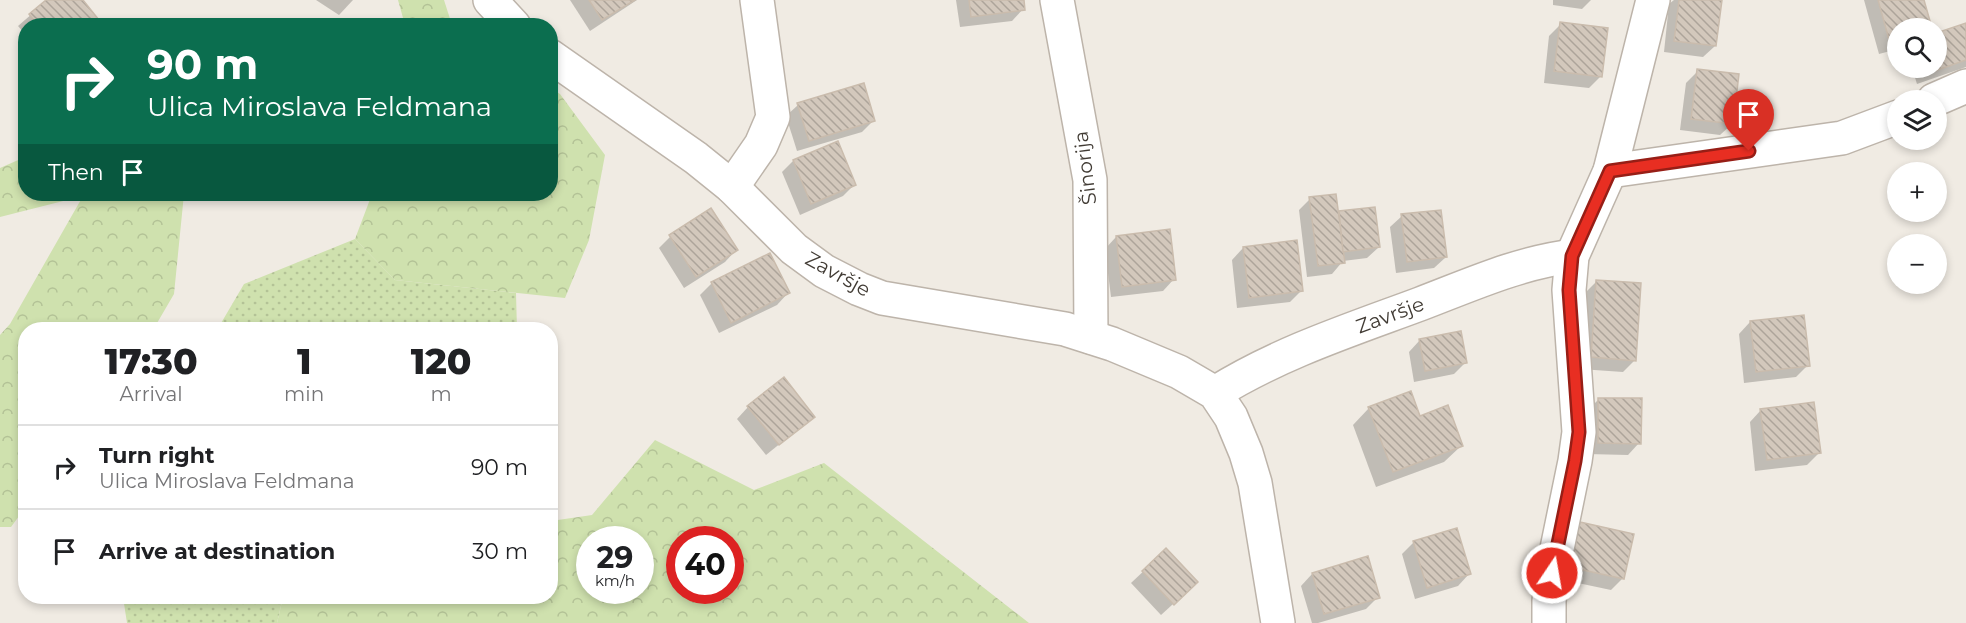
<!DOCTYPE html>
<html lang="en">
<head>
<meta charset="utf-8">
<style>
	:root { --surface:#fff; --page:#f2f2f2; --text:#202124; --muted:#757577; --line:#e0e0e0 }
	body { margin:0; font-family:Montserrat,sans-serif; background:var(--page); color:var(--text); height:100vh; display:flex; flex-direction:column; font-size:22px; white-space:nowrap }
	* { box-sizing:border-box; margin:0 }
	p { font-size:20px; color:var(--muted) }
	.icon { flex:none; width:33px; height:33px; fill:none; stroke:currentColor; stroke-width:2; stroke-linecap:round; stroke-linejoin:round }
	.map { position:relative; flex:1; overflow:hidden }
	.side { position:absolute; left:18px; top:322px; width:540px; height:282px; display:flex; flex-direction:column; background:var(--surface); border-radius:24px; box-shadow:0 3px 9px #0003 }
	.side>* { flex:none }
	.top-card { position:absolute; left:18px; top:18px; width:540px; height:183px; border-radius:24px; box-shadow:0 3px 9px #0003; background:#0b6e4f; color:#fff; overflow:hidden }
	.fabs { position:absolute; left:1887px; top:18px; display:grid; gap:12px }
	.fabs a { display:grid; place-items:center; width:60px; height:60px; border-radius:50%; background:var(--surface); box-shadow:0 3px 9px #0003; font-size:30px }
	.speed { position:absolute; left:576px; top:526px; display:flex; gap:12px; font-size:30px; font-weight:700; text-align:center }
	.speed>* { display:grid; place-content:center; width:78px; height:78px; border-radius:50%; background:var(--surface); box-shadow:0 3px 9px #0003; line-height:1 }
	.speed small { font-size:15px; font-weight:400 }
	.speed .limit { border:9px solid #d22; background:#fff; color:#111 }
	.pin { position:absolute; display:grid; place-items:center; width:51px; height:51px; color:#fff; margin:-62px -26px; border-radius:50% 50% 50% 0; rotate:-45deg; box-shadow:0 0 6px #0007 }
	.pin .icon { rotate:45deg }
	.me { position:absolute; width:66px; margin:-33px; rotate:12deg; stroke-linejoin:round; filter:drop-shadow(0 0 4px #0008) }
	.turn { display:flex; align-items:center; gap:21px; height:126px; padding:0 30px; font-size:27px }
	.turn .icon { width:78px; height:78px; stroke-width:2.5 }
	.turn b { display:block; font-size:42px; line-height:51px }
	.then { display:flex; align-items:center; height:57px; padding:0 30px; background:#0003; gap:12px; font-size:22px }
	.eta { display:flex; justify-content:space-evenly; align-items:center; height:102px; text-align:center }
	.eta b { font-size:36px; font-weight:800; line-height:42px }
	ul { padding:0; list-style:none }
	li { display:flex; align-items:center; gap:18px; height:84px; padding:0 30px; border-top:2px solid var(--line) }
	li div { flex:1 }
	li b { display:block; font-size:22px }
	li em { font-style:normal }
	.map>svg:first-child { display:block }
	.grass { fill:url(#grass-dots) }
	.forest { fill:url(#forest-crowns); fill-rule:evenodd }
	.shadow { fill:#0003 }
	.building { fill:url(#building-back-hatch); stroke:#cabcad; stroke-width:1.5 }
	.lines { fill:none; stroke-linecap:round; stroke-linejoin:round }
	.minor-casing { stroke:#bdb4aa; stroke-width:36 }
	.minor { stroke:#fff; stroke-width:33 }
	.route-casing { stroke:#971e16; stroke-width:15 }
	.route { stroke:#e82e22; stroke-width:10 }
	.labels { text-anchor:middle; stroke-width:4.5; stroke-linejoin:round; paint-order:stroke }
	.street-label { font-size:20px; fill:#413b34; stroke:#fff }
</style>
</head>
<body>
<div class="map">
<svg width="1966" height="623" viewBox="0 0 1966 623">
	<defs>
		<pattern id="grass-dots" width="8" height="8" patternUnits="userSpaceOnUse" patternTransform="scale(1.5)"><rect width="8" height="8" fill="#cfe1ae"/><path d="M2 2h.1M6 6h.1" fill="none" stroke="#b3c296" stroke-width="1.8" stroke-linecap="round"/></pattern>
		<pattern id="forest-crowns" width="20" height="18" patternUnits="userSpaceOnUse" patternTransform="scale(1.5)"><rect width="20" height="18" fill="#cfe1ae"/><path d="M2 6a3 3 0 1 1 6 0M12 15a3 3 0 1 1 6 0" fill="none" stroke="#b3c296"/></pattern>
		<pattern id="building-back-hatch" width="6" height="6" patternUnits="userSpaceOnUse" patternTransform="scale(1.5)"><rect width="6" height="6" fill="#d3c8bc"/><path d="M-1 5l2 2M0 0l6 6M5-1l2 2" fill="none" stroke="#ada49a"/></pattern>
	</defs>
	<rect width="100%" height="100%" fill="#f0ebe3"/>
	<!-- grass -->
	<g class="grass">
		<polygon points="355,239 395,280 516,293 517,330 217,330 244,284"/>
		<polygon points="123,597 283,597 277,623 127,623"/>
	</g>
	<!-- forest -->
	<g class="forest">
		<polygon points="398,0 444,0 452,25 405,25"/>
		<polygon points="551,88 560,94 605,155 589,240 565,298 395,280 355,239 372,194 550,194"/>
		<polygon points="25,157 26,194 184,194 174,294 153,330 26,330 25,508 11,527 0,527 0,335 10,324 83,196 0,217 0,168"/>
		<path d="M 655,440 L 754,490 L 824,463 L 1029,623 L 277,623 L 283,597 L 550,597 L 551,521 L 592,515 ZM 590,540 L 640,540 L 640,591 L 590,591 ZM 680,540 L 730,540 L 730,591 L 680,591 Z"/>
	</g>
	<!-- shadow -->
	<g class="shadow">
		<polygon points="48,0 81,0 101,25 26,26 26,35 18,26"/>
		<polygon points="316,0 353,0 339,15"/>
		<polygon points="570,0 637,0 590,31"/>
		<polygon points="956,0 1022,0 1023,9 1012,21 960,27"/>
		<polygon points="1553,0 1591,0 1582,9 1553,5"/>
		<polygon points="1674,0 1720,0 1715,46 1703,57 1664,52 1669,4"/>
		<polygon points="1864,0 1922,0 1930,28 1898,28 1898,49 1879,54"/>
		<polygon points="1561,24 1601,76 1589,88 1544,83 1549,36"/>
		<polygon points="1966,24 1966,67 1917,84 1912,68 1936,68"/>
		<polygon points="1698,71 1732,124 1720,135 1680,130 1686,83"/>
		<polygon points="798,105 873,121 862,132 797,151 786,116"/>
		<polygon points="793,161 854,185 843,196 800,215 782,172"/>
		<polygon points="1310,199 1337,213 1374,209 1379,247 1367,258 1343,261 1332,274 1307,277 1299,210"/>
		<polygon points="1402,216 1446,257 1434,268 1396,273 1390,227"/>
		<polygon points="670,237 736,250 725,262 684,288 659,248"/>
		<polygon points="1116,237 1174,279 1163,291 1111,297 1105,249"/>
		<polygon points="1243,248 1301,291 1290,302 1237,308 1232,260"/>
		<polygon points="769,255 788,293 777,305 719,333 700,295 712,283"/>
		<polygon points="1596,282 1635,360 1623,372 1580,369 1585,293"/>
		<polygon points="1750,322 1808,365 1796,377 1744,383 1739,334"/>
		<polygon points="1420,340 1465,363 1454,374 1414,382 1409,352"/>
		<polygon points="1599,399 1639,443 1628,455 1587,454 1587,411"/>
		<polygon points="748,407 813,417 766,455 737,419"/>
		<polygon points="1369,408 1461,446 1444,462 1376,487 1353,425"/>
		<polygon points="1761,410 1819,453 1807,465 1755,471 1750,422"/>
		<polygon points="1580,524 1623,578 1611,590 1559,579 1568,535"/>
		<polygon points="1456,530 1469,574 1458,586 1415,599 1402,554 1413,543"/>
		<polygon points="1166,550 1184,594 1161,615 1131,583"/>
		<polygon points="1367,558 1378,597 1366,609 1318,623 1312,623 1301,586 1312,574"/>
	</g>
	<!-- building -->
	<g class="building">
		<polygon points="46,0 83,0 103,25 38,26 29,14"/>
		<polygon points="589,0 635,0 602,20"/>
		<polygon points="969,0 1024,0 1025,10 971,17"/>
		<polygon points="1679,0 1722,0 1716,46 1674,41"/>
		<polygon points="1878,0 1924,0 1932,28 1898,28 1898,41 1890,43"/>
		<polygon points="1560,22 1608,28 1602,77 1554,71"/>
		<polygon points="1966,23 1966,60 1929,73 1927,68 1936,68 1936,33"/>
		<polygon points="1697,69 1739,74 1733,124 1691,119"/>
		<polygon points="864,83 875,121 809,141 797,103"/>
		<polygon points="838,141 856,185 811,204 793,160"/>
		<polygon points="1336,194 1345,263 1318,266 1309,197"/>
		<polygon points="1375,207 1380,247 1343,252 1339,211"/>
		<polygon points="711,208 738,250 696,277 669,235"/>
		<polygon points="1441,210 1447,257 1407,262 1401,214"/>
		<polygon points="1170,229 1176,280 1122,287 1116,236"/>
		<polygon points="1297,240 1303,291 1249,298 1243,247"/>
		<polygon points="770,253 790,293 731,323 711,282"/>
		<polygon points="1596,280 1641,283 1636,361 1591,357"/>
		<polygon points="1804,315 1810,366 1756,372 1750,321"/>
		<polygon points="1461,331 1467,363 1425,371 1419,339"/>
		<polygon points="784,377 815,417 779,445 747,406"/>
		<polygon points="1411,391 1420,416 1448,405 1463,446 1393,472 1368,407"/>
		<polygon points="1598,398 1642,398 1641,444 1598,443"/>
		<polygon points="1814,402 1821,453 1767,460 1760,409"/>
		<polygon points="1580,522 1634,534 1624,579 1569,567"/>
		<polygon points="1457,528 1471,574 1427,588 1413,541"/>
		<polygon points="1166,548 1198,582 1174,605 1142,571"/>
		<polygon points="1368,556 1380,598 1324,614 1312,573"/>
	</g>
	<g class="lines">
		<defs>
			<g id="minor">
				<polyline points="490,0 514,26"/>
				<polyline points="1057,0 1090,180 1091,337"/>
				<polyline points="550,56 696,158 732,187 794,249 824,271 859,289 882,298 1065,329 1112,344 1179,372 1215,393 1231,417 1246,453 1255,483 1278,623"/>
				<polyline points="1934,100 1966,86"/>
				<polyline points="1610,171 1842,138 1898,117"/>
				<polyline points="732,187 761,145 773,117 757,0"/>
				<path d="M 1215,393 C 1279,353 1350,330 1420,304 C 1470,285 1518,263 1572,256"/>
				<polyline points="1549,623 1549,601 1552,573 1575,461 1579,432 1569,290 1572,256 1610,171 1653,0"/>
			</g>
		</defs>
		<!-- minor casing -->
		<use href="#minor" class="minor-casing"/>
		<!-- minor -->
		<use href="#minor" class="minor"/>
	</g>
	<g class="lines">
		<defs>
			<polyline id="route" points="1552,573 1575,461 1579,432 1569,290 1572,256 1610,171 1749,151"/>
		</defs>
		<!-- route casing -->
		<use href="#route" class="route-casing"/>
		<!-- route -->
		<use href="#route" class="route"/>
	</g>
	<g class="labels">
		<!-- street labels -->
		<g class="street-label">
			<text transform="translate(1085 168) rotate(-97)" y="7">Šinorija</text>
			<text transform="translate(838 274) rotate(29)" y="7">Završje</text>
			<text transform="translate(1390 315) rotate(-20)" y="7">Završje</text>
		</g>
	</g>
</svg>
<div class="fabs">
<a><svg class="icon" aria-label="search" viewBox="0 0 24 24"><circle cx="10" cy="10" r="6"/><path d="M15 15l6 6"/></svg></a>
<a><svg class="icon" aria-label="layers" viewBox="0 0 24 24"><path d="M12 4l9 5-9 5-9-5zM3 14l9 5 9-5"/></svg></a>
<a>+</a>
<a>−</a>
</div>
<div class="speed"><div>29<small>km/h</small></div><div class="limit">40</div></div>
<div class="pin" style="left:1749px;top:151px;background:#d93025"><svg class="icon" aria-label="arrive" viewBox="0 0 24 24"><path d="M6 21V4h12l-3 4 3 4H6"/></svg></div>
<svg class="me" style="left:1552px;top:573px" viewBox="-20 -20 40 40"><circle r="17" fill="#e82e22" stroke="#fff" stroke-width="3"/><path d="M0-11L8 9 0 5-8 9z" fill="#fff"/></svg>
<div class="top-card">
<div class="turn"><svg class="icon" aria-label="right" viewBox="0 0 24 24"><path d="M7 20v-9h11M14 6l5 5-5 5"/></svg><div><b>90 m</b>Ulica Miroslava Feldmana</div></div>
<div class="then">Then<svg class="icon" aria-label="arrive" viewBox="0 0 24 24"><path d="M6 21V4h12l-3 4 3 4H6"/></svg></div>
</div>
<section class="side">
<div class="eta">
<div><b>17:30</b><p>Arrival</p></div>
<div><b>1</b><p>min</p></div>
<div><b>120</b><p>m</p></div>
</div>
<ul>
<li><svg class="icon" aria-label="right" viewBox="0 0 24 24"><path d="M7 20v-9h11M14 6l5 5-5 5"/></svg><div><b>Turn right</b><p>Ulica Miroslava Feldmana</p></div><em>90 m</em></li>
<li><svg class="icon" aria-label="arrive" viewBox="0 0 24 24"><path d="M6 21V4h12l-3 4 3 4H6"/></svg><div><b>Arrive at destination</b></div><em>30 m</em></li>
</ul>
</section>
</div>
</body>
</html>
